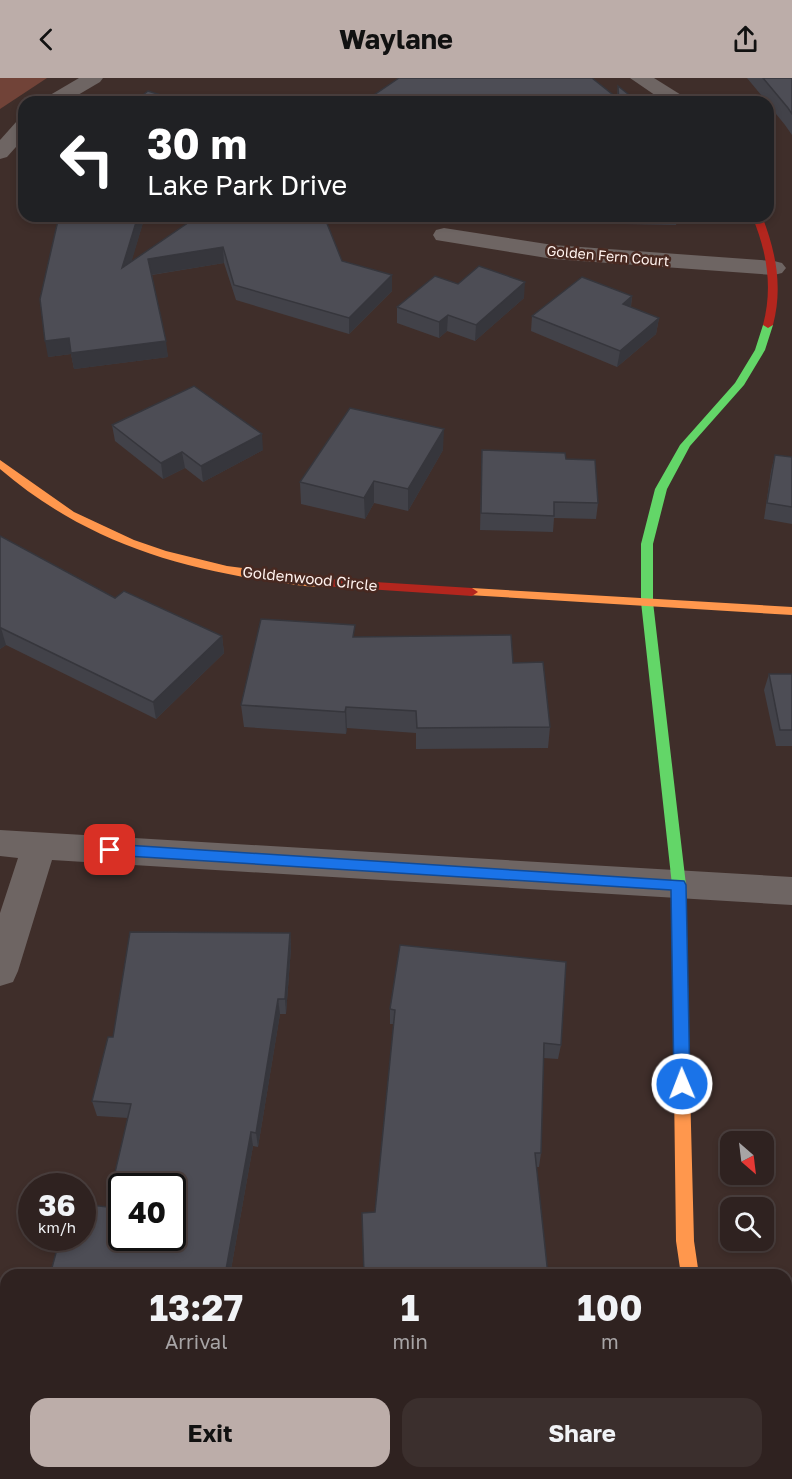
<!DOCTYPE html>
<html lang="en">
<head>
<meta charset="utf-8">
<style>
	:root { --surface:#2f2220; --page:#3b2f2d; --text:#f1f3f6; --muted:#a7a4a5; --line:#4a3f3e; --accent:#bcada9 }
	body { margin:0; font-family:"Golos Text",sans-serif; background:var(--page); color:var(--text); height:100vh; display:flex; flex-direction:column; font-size:22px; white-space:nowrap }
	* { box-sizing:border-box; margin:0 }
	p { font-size:20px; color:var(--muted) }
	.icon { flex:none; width:33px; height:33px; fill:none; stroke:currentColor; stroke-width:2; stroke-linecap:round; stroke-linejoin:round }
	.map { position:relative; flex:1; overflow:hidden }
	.sheet { position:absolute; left:0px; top:1191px; width:792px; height:210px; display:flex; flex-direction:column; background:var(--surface); border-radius:18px 18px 0 0; box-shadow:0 3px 9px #0003,0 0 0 2px var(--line) }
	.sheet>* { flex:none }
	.hud { position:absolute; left:18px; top:18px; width:756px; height:126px; border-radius:18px; box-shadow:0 3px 9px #0003,0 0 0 2px var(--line); background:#202124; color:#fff; overflow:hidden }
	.needle { width:39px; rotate:152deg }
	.fabs { position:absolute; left:720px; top:1053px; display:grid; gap:12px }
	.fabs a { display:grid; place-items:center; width:54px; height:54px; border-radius:12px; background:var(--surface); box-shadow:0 3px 9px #0003,0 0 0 2px var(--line); font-size:30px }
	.speed { position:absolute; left:18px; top:1095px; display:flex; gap:12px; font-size:30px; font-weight:700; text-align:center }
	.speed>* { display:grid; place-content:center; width:78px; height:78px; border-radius:50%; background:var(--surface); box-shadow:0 3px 9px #0003,0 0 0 2px var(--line); line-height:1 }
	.speed small { font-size:15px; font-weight:400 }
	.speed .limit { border:3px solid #111; border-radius:9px; background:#fff; color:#111 }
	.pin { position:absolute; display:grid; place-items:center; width:51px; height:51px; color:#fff; margin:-26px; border-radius:12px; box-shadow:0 3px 9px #0006 }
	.me { position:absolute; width:66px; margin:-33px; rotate:359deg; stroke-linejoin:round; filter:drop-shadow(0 0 4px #0008) }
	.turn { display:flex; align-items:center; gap:21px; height:126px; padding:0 30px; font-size:27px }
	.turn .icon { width:78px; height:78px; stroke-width:2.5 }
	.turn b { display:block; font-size:42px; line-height:51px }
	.eta { display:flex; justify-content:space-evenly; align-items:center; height:102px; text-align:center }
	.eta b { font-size:36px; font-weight:700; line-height:42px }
	.cta { display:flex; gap:12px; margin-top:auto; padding:12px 30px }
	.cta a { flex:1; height:69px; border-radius:18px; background:var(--accent); color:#111; font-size:24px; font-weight:700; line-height:69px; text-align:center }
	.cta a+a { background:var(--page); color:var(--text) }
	header { display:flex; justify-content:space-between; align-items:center; height:78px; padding:0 30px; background:var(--accent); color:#111; font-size:27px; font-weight:700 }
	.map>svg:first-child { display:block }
	.green { fill:#714338 }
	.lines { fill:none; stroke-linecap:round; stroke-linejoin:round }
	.street { fill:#6e6563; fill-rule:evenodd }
	.fast { fill:#63d668; fill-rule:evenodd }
	.slow { fill:#ff974d; fill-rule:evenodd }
	.jam { fill:#b3261e; fill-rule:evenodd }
	.wall { fill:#424249 }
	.shaded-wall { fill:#36363c }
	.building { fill:#4d4d55; stroke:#36363c; stroke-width:1.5; fill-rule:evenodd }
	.route { fill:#1a73e8; stroke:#114b97; stroke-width:1.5 }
	.labels { text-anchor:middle; stroke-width:5; stroke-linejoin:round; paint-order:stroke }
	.far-street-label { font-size:14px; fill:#fff2ee; stroke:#482921 }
	.street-label { font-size:15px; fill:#fff2ee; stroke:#482921 }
</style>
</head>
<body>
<header><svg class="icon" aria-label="back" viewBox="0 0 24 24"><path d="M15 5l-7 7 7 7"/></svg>Waylane<svg class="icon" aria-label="share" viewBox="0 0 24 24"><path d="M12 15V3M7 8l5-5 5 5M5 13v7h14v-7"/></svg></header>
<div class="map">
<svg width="792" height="1401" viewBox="0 0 792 1401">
	<rect width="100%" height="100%" fill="#3f2e2a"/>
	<!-- green -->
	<polygon class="green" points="0,0 47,0 0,31"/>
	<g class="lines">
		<!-- street -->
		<g class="street">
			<polygon points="79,0 103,0 100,4 66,24 42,24 45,20"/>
			<polygon points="630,0 654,0 686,20 689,24 665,24"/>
			<polygon points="24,41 24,60 7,79 0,81 0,62 17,43"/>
			<polygon points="444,150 553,167 774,183 782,185 786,190 782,195 774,197 553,181 436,162 433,157 436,152"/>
			<polygon points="0,752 792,799 792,827 52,782 18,893 13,904 0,908 0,835 18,780 0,778"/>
			<polygon points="693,1395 739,1395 740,1401 694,1401"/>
		</g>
		<!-- fast -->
		<polygon class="fast" points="768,244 773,247 765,272 744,307 690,368 667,411 653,466 653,524 686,807 690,1010 688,1015 682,1017 676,1015 674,1010 672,807 641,524 641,466 655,411 680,367 735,305 755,272 763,247"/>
		<!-- slow -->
		<g class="slow">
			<path d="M 0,382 L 74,434 L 134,462 L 166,473 L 227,488 L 326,501 L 332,505 C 325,512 295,507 284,505 C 176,491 83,462 0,391 Z"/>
			<polygon points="472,510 792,529 792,537 468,517 466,514 468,511"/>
			<polygon points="682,1003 688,1005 690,1010 694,1163 699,1197 681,1197 676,1163 674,1010 676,1005"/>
		</g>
		<!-- jam -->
		<g class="jam">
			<path d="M 752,138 L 762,138 C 776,174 783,209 773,247 L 768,250 L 763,247 C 773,209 767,174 752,138 Z"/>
			<polygon points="326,501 472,510 478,514 472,518 322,508 320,505"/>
		</g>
	</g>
	<!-- wall -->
	<g class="wall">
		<polygon points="747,0 792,0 792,57 785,47 768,26 768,24 767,24"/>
		<polygon points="618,8 638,24 374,24 617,20"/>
		<polygon points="59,138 145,138 131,184 324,139 342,183 392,197 392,213 349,256 236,222 224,185 152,197 168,279 74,291 71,276 48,279"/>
		<polygon points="623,138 678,138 676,147 624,146"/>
		<polygon points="458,206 524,220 475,263 447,253 439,260 397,245 397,229"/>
		<polygon points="632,218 631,229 659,240 656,256 617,289 531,253 532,238"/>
		<polygon points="112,347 263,372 203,404 185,390 163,401 115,363"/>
		<polygon points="443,372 408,433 374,425 365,441 301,426 300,404"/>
		<polygon points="482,372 566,381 598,425 596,441 554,440 553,454 480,452"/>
		<polygon points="775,377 792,379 792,446 764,441 771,393"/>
		<polygon points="0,458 115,520 222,558 224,575 156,641 6,567 0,571"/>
		<polygon points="513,585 550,649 548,670 416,671 416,655 347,650 346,656 244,649 241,627"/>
		<polygon points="769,596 792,596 792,668 776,668 764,612"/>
		<polygon points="290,855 291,870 286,936 280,936 258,1069 253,1068 230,1197 50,1197 107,1129 128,1040 97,1038 92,1023 113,959"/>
		<polygon points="400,867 561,967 558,981 543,980 541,1075 539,1089 536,1089 375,1134 394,946 390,946 390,931"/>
		<polygon points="366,1395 519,1401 366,1401"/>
	</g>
	<!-- shaded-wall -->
	<g class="shaded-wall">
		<polygon points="138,138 145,138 125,206 122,190"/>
		<polygon points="223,169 224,185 150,197 148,181"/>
		<polygon points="392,197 392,213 349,256 349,240"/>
		<polygon points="525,204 524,220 475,263 476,247"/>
		<polygon points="632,218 630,234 623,226"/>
		<polygon points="448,237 447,253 439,260 439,244"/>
		<polygon points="659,240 656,256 617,289 620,273"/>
		<polygon points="69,260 166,263 168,279 74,291 71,276 48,279 45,263"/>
		<polygon points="444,351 443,372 408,433 408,411"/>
		<polygon points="262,356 263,372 203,404 201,388"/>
		<polygon points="182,374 185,390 163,401 161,385"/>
		<polygon points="374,403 374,425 365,441 364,420"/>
		<polygon points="1,550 6,567 0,571 0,551"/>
		<polygon points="222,558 224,575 156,641 153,624"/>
		<polygon points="346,629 347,650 346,656 345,634"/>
		<polygon points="290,855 291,870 286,936 285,921"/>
		<polygon points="278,921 280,936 258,1069 256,1055"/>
		<polygon points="251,1054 253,1068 230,1197 225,1197"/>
	</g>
	<!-- building -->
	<g class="building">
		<polygon points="399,0 592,0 617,20 614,24 374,24 374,17"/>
		<polygon points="763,0 792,0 792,36 788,30"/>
		<polygon points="618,8 638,24 619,24"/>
		<polygon points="148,13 183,24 134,24"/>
		<polygon points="59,138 138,138 122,190 198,138 324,138 342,183 392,197 349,240 234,207 223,169 148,181 166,263 71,275 69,260 45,263 40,221"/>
		<polygon points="479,188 525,204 476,247 448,237 439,244 397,229 435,198 458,206"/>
		<polygon points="582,199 632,218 623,226 659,240 620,273 532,238"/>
		<polygon points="194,308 262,356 201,388 182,374 161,385 112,347"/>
		<polygon points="350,330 444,351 408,411 374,403 364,420 300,404"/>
		<polygon points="482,372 565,375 566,381 595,382 598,425 554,424 554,438 481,435"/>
		<polygon points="775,377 792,379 792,429 767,425"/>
		<polygon points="0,458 115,520 124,513 222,558 153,624 1,550 0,551"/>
		<polygon points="261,541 355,547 353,559 511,557 513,585 543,584 550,649 417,650 416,633 346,629 345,634 241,627"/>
		<polygon points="769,596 792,596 792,652 780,652"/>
		<path d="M 130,854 L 290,855 L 285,921 L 278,921 L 256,1055 L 251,1054 L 225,1197 L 158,1197 L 120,1193 L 119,1197 L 50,1197 L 60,1160 L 82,1160 L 82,1126 L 107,1129 L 131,1026 L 92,1023 L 108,959 L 113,959 ZM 122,1108 L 172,1108 L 172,1160 L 122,1160 Z"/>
		<polygon points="400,867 566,884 561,967 544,965 541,1075 535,1075 548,1197 364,1197 362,1135 375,1134 395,932 390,931"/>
		<polygon points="6,1359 6,1370 4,1370"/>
		<polygon points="366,1395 518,1395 519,1401 430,1401 366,1396"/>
	</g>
	<!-- route -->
	<polygon class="route" points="110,766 684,803 686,807 690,1006 688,1011 682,1013 677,1011 674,1006 671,812 110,777 105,776 103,772 105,768"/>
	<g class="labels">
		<!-- far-street labels -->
		<g class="far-street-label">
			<text transform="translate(608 178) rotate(5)" y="5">Golden Fern Court</text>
		</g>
		<!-- street labels -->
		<g class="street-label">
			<text transform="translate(310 501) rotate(6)" y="5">Goldenwood Circle</text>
		</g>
	</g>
</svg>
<div class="fabs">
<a><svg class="needle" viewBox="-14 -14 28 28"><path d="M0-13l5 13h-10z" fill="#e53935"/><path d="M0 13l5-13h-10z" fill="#a7a4a5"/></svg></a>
<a><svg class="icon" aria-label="search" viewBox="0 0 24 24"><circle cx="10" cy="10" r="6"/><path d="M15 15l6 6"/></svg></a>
</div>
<div class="speed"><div>36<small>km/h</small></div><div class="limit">40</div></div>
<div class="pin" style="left:110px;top:772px;background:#d93025"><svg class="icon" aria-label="arrive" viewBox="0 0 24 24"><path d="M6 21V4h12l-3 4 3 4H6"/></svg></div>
<svg class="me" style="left:682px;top:1006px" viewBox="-20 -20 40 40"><circle r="17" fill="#1a73e8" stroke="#fff" stroke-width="3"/><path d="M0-11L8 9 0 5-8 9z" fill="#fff"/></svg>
<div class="hud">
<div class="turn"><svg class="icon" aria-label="left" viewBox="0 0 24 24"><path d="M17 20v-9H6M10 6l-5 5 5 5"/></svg><div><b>30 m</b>Lake Park Drive</div></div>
</div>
<section class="sheet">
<div class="eta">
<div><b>13:27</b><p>Arrival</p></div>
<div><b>1</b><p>min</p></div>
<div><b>100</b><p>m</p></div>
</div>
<div class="cta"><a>Exit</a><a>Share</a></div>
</section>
</div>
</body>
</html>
